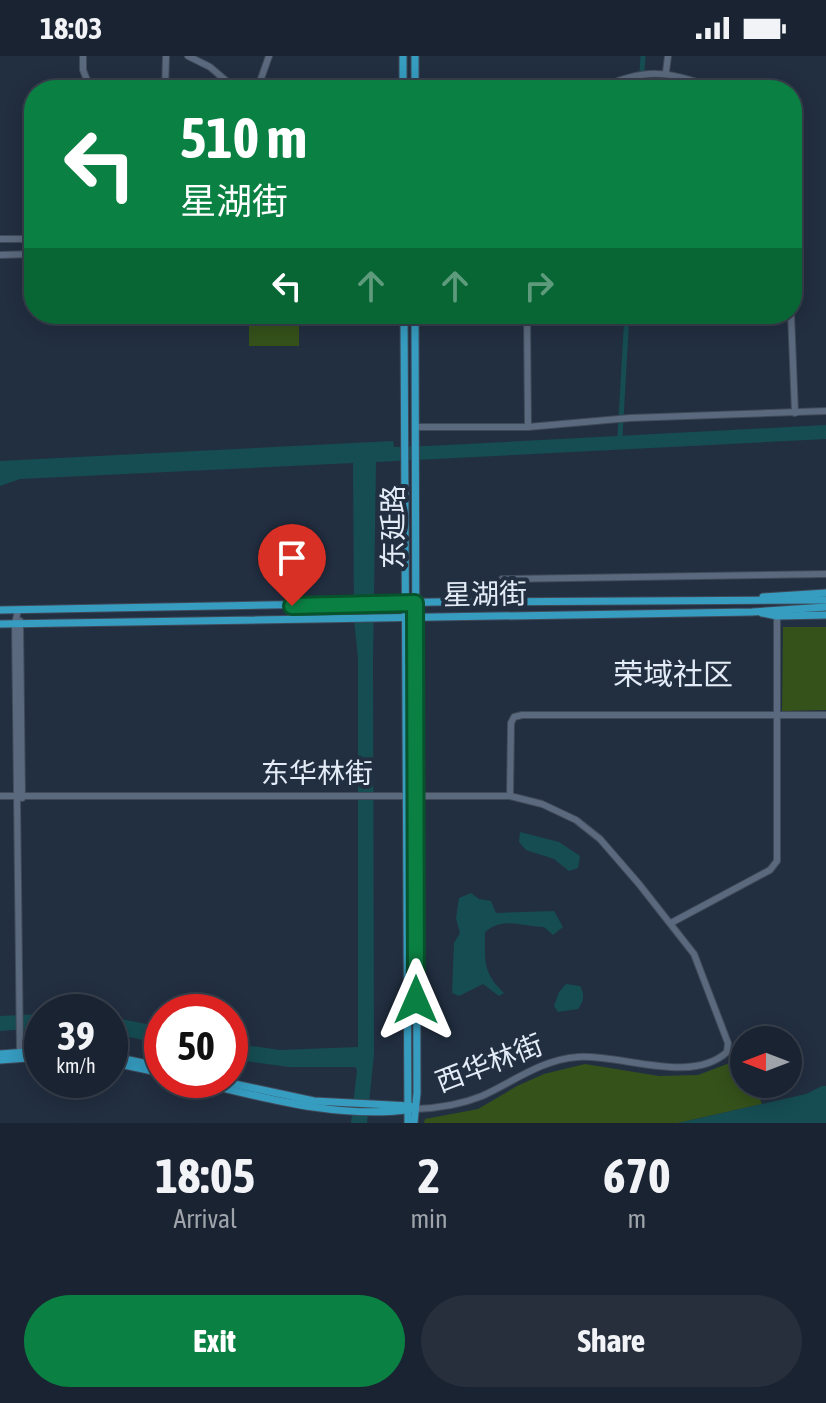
<!DOCTYPE html>
<html lang="en">
<head>
<meta charset="utf-8">
<style>
	:root { --surface:#1a2331; --page:#272f3d; --text:#f1f3f6; --muted:#9fa4ab; --line:#38404d; --accent:#0b8043 }
	body { margin:0; font-family:"Asap Condensed","Noto Sans SC",sans-serif; background:var(--page); color:var(--text); height:100vh; display:flex; flex-direction:column; font-size:30px; white-space:nowrap }
	* { box-sizing:border-box; margin:0 }
	p { font-size:26px; color:var(--muted) }
	.icon { flex:none; width:44px; height:44px; fill:none; stroke:currentColor; stroke-width:2; stroke-linecap:round; stroke-linejoin:round }
	.map { position:relative; height:1067px; overflow:hidden }
	.details { display:flex; flex-direction:column; background:var(--surface); flex:1 }
	.details>* { flex:none }
	.hud { position:absolute; left:24px; top:24px; width:778px; height:244px; border-radius:32px; box-shadow:0 4px 20px #0003,0 0 0 2px var(--line); background:#0b8043; color:#fff; overflow:hidden }
	.needle { width:52px; rotate:270deg }
	.tools { position:absolute; left:730px; top:970px; display:grid; gap:16px }
	.tools a { display:grid; place-items:center; width:72px; height:72px; border-radius:50%; background:var(--surface); box-shadow:0 4px 20px #0003,0 0 0 2px var(--line); font-size:40px }
	.speed { position:absolute; left:24px; top:938px; display:flex; gap:16px; font-size:40px; font-weight:700; text-align:center }
	.speed>* { display:grid; place-content:center; width:104px; height:104px; border-radius:50%; background:var(--surface); box-shadow:0 4px 20px #0003,0 0 0 2px var(--line); line-height:1 }
	.speed small { font-size:20px; font-weight:400 }
	.speed .limit { border:12px solid #d22; background:#fff; color:#111 }
	.pin { position:absolute; display:grid; place-items:center; width:68px; height:68px; color:#fff; margin:-82px -34px; border-radius:50% 50% 50% 0; rotate:-45deg; box-shadow:0 0 8px #0007 }
	.pin .icon { rotate:45deg }
	.me { position:absolute; width:88px; margin:-44px; rotate:0deg; stroke-linejoin:round; filter:drop-shadow(0 0 6px #0008) }
	.turn { display:flex; align-items:center; gap:28px; height:168px; padding:0 24px; font-size:36px }
	.turn .icon { width:104px; height:104px; stroke-width:2.5 }
	.turn b { display:block; font-size:56px; line-height:68px }
	.lanes { display:flex; align-items:center; height:76px; padding:0 24px; background:#0003; justify-content:center; gap:40px; direction:ltr }
	.lanes .off { opacity:.35 }
	.eta { display:flex; justify-content:space-evenly; align-items:center; height:136px; text-align:center }
	.eta b { font-size:48px; font-weight:700; line-height:56px }
	.action { display:flex; gap:16px; margin-top:auto; padding:16px 24px }
	.action a { flex:1; height:92px; border-radius:48px; background:var(--accent); color:#fff; font-size:32px; font-weight:700; line-height:92px; text-align:center }
	.action a+a { background:var(--page); color:var(--text) }
	.status { display:flex; justify-content:space-between; align-items:center; height:56px; padding:0 40px; background:var(--surface); direction:ltr }
	.status svg { height:22px; fill:currentColor }
	.map>svg:first-child { display:block }
	.green { fill:#36521b }
	.water { fill:#154d53 }
	.lines { fill:none; stroke-linecap:round; stroke-linejoin:round }
	.canal { stroke:#154d53; stroke-width:5 }
	.minor-casing { stroke:#3f4a59; stroke-width:8 }
	.major-casing { stroke:#3f4a59; stroke-width:9 }
	.minor { stroke:#5a697d; stroke-width:6 }
	.major { stroke:#369cc0; stroke-width:7 }
	.route-casing { stroke:#07532c; stroke-width:20 }
	.route { stroke:#0b8043; stroke-width:14 }
	.labels { text-anchor:middle; stroke-width:8; stroke-linejoin:round; paint-order:stroke }
	.street-label { font-size:28px; fill:#e3ebf7; stroke:#222f41 }
	.neighbourhood-label { font-size:30px; fill:#e3ebf7; stroke:#222f41 }
</style>
</head>
<body>
<div class="status"><b>18:03</b><svg viewBox="0 0 49 12"><path d="M0 12V9h3v3zM5 12V6h3v6zM10 12V3h3v9zM15 12V0h3v12zM26 1h20v11H26zM47 4h2v5h-2z"/></svg></div>
<div class="map">
<svg width="826" height="1067" viewBox="0 0 826 1067">
	<rect width="100%" height="100%" fill="#222f41"/>
	<!-- green -->
	<g class="green">
		<rect x="249" y="258" width="50" height="32"/>
		<polygon points="783,571 826,571 826,654 782,655"/>
		<polygon points="743,1002 744,1028 754,1028 762,1048 678,1067 424,1067 425,1063 478,1053 517,1030 544,1018 585,1008 659,1020 698,1019"/>
	</g>
	<!-- water -->
	<g class="water">
		<polygon points="826,369 826,383 376,406 373,605 374,998 367,1067 351,1067 357,1014 355,1011 289,1011 230,1003 230,987 280,994 358,991 358,604 354,562 353,407 20,423 0,430 0,405 393,385 394,391 428,390"/>
		<polygon points="520,776 559,786 580,800 578,812 569,815 554,803 526,794 519,786"/>
		<path d="M 471,837 L 479,843 L 491,845 L 496,857 L 554,855 L 563,871 L 553,879 L 544,871 C 522,871 504,860 485,876 C 485,904 482,916 504,937 L 499,940 L 483,928 L 459,940 L 452,937 L 454,887 L 460,877 L 456,862 L 459,842 Z"/>
		<path d="M 566,928 L 580,930 C 585,939 584,945 578,953 L 558,956 L 554,950 L 559,936 Z"/>
		<polygon points="42,958 42,972 0,975 0,960"/>
		<polygon points="110,961 162,971 162,988 110,977"/>
		<polygon points="822,1030 826,1030 826,1067 678,1067 806,1038"/>
	</g>
	<g class="lines">
		<!-- canal -->
		<g class="canal">
			<polyline points="641,34 643,0"/>
			<polyline points="620,380 627,258"/>
		</g>
		<defs>
			<g id="minor">
				<polyline points="83,0 83,14 91,34"/>
				<polyline points="188,0 210,11 237,34"/>
				<polyline points="666,16 668,0"/>
				<polyline points="165,34 166,0"/>
				<polyline points="257,34 269,0"/>
				<path d="M 596,34 C 643,12 669,13 717,34"/>
				<polyline points="0,183 34,183"/>
				<polyline points="0,199 34,198"/>
				<polyline points="527,258 528,371"/>
				<polyline points="791,258 795,357"/>
				<polyline points="415,371 528,371 630,362 826,355"/>
				<polyline points="480,546 502,523 826,518"/>
				<polyline points="18,554 15,568 20,998"/>
				<polyline points="20,565 22,742"/>
				<path d="M 0,740 L 510,740 L 542,748 L 576,764 L 600,783 L 639,828 L 694,898 L 728,987 L 727,996 C 691,1029 621,998 578,1001 C 540,1004 515,1025 482,1040 C 460,1049 439,1052 416,1053"/>
				<polyline points="510,740 511,667 514,661 522,659 826,659"/>
				<polyline points="671,867 770,814 777,805 777,560"/>
			</g>
			<g id="major">
				<polyline points="403,0 403,34"/>
				<polyline points="415,0 415,34"/>
				<polyline points="404,258 408,1067"/>
				<polyline points="763,541 826,537"/>
				<polyline points="0,554 436,546 826,544"/>
				<polyline points="762,557 777,560 826,559"/>
				<polyline points="0,568 752,556 826,551"/>
				<polyline points="0,998 42,995"/>
				<polyline points="110,1000 162,1011"/>
				<polyline points="0,1004 42,1001"/>
				<polyline points="110,1006 162,1017"/>
				<path d="M 190,1024 C 261,1041 339,1064 413,1053"/>
				<polyline points="216,1024 314,1045 410,1050"/>
				<polyline points="414,1067 417,1037 415,258"/>
			</g>
		</defs>
		<!-- minor casing -->
		<use href="#minor" class="minor-casing"/>
		<!-- major casing -->
		<use href="#major" class="major-casing"/>
		<!-- minor -->
		<use href="#minor" class="minor"/>
		<!-- major -->
		<use href="#major" class="major"/>
	</g>
	<g class="lines">
		<defs>
			<polyline id="route" points="292,550 415,547 416,944"/>
		</defs>
		<!-- route casing -->
		<use href="#route" class="route-casing"/>
		<!-- route -->
		<use href="#route" class="route"/>
	</g>
	<g class="labels">
		<!-- street labels -->
		<g class="street-label">
			<text transform="translate(393 471) rotate(-90)" y="10">东延路</text>
			<text transform="translate(485 538) rotate(-1)" y="10">星湖街</text>
			<text x="317" y="727">东华林街</text>
			<text transform="translate(489 1007) rotate(-21)" y="10">西华林街</text>
		</g>
		<!-- neighbourhood labels -->
		<g class="neighbourhood-label">
			<text x="673" y="629">荣域社区</text>
		</g>
	</g>
</svg>
<div class="tools">
<a><svg class="needle" viewBox="-14 -14 28 28"><path d="M0-13l5 13h-10z" fill="#e53935"/><path d="M0 13l5-13h-10z" fill="#9fa4ab"/></svg></a>
</div>
<div class="speed"><div>39<small>km/h</small></div><div class="limit">50</div></div>
<div class="pin" style="left:292px;top:550px;background:#d93025"><svg class="icon" aria-label="arrive" viewBox="0 0 24 24"><path d="M6 21V4h12l-3 4 3 4H6"/></svg></div>
<svg class="me" style="left:416px;top:944px" viewBox="-20 -20 40 40"><path d="M0-17L14 15 0 8-14 15z" fill="#0b8043" stroke="#fff" stroke-width="4"/></svg>
<div class="hud">
<div class="turn"><svg class="icon" aria-label="left" viewBox="0 0 24 24"><path d="M17 20v-9H6M10 6l-5 5 5 5"/></svg><div><b>510 m</b>星湖街</div></div>
<div class="lanes"><svg class="icon" aria-label="left" viewBox="0 0 24 24"><path d="M17 20v-9H6M10 6l-5 5 5 5"/></svg><svg class="icon off" aria-label="ahead" viewBox="0 0 24 24"><path d="M12 20V5M6 11l6-6 6 6"/></svg><svg class="icon off" aria-label="ahead" viewBox="0 0 24 24"><path d="M12 20V5M6 11l6-6 6 6"/></svg><svg class="icon off" aria-label="right" viewBox="0 0 24 24"><path d="M7 20v-9h11M14 6l5 5-5 5"/></svg></div>
</div>
</div>
<section class="details">
<div class="eta">
<div><b>18:05</b><p>Arrival</p></div>
<div><b>2</b><p>min</p></div>
<div><b>670</b><p>m</p></div>
</div>
<div class="action"><a>Exit</a><a>Share</a></div>
</section>
</body>
</html>
